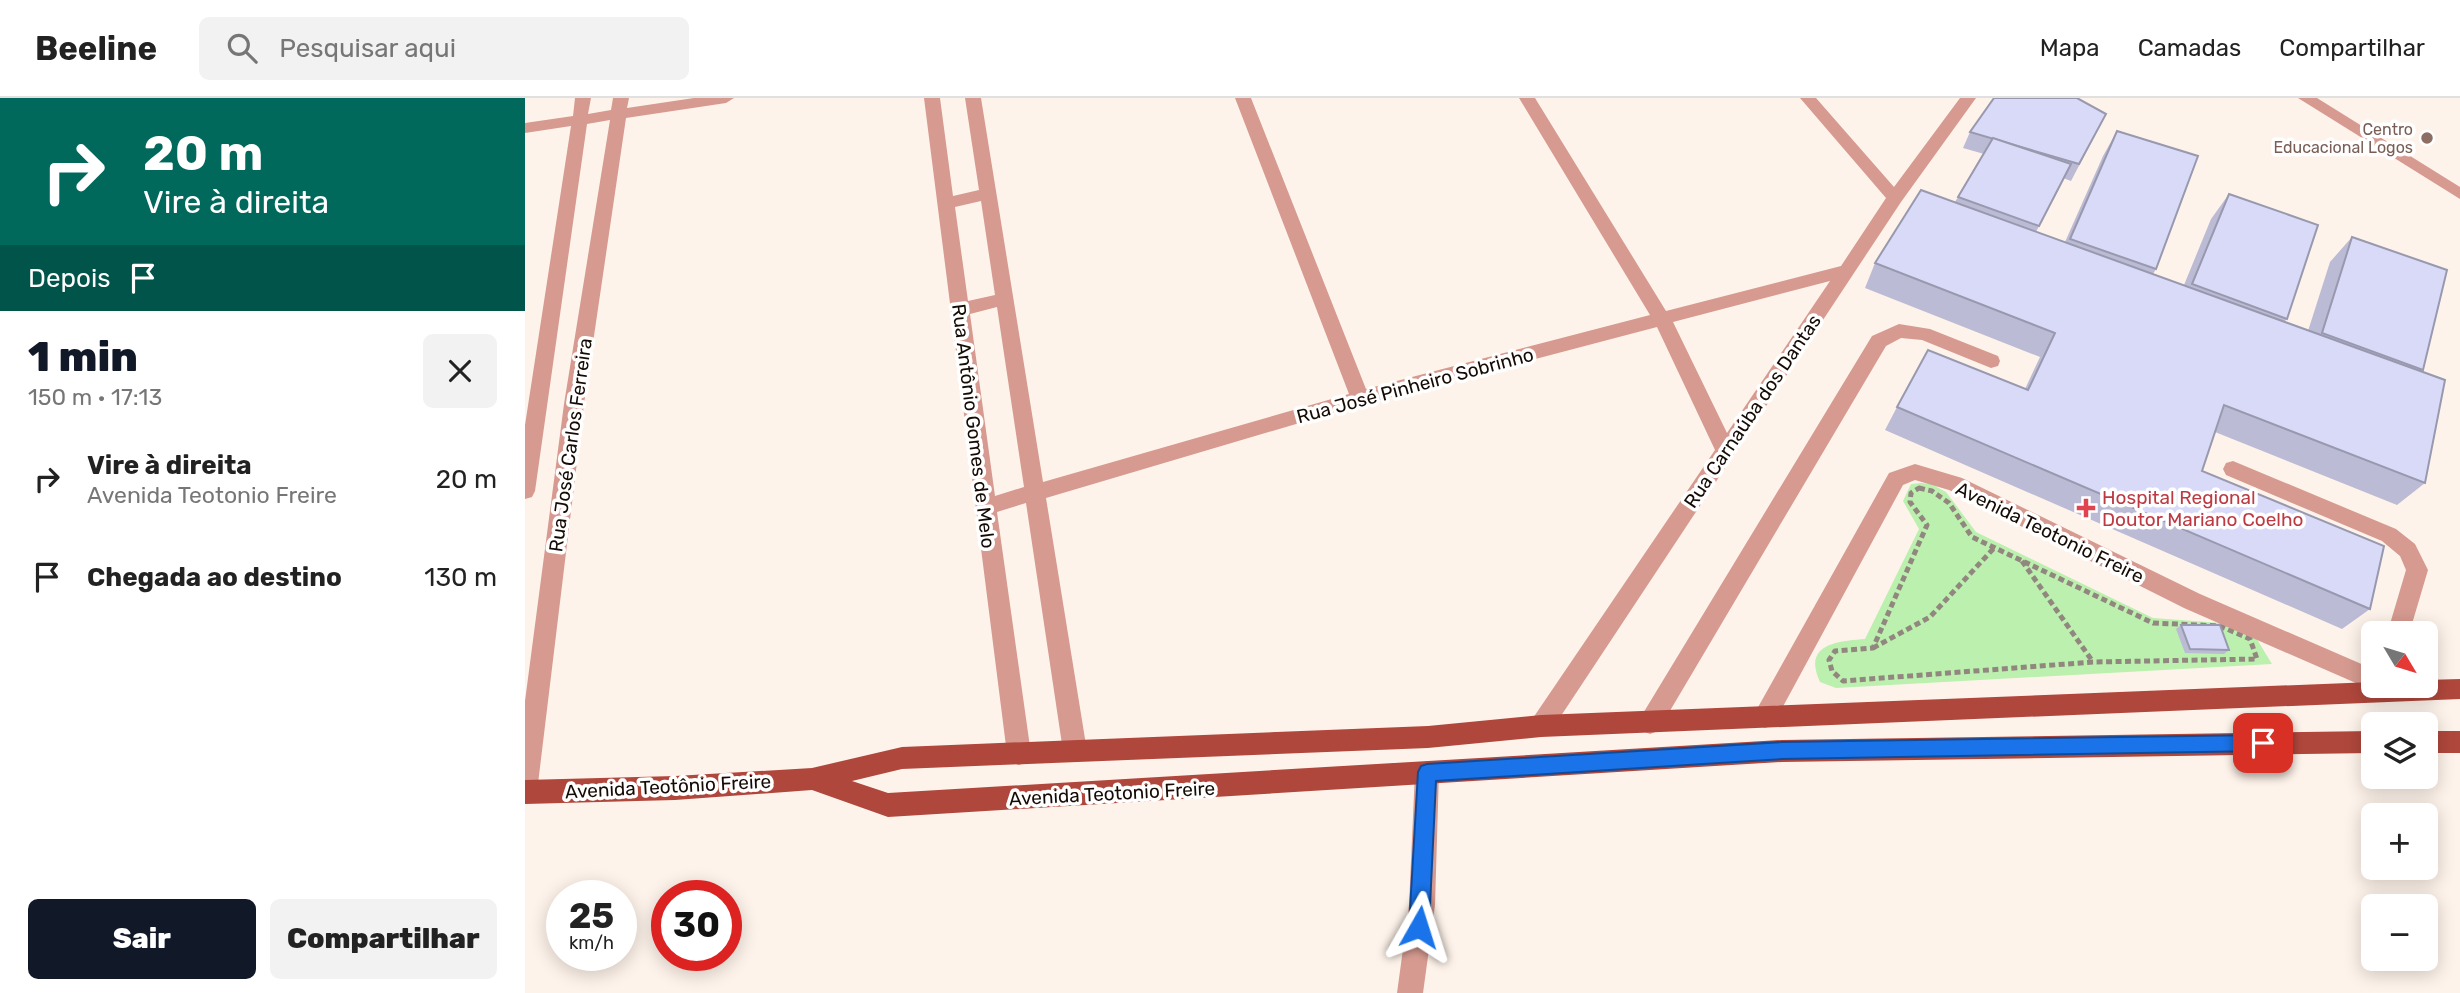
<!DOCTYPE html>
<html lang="pt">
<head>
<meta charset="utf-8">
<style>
	:root { --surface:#fff; --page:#f2f2f2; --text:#222; --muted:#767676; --line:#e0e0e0; --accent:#111827 }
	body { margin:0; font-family:Rubik,sans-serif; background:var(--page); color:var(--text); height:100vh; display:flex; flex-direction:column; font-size:26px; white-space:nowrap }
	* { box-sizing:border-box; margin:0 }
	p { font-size:23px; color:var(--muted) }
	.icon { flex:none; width:38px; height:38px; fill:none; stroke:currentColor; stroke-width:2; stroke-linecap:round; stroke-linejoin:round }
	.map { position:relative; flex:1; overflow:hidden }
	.drawer { display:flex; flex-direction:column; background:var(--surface); width:525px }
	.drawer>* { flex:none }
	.banner { background:#00695c; color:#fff; overflow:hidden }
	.needle { width:46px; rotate:128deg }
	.controls { position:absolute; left:1836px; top:523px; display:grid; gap:14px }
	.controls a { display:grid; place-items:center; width:77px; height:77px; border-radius:10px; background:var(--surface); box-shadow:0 4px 18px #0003; font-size:35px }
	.speed { position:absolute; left:21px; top:782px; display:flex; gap:14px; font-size:35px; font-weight:700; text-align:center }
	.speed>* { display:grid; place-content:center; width:91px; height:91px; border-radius:50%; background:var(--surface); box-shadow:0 4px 18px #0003; line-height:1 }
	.speed small { font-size:18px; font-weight:400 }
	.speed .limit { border:10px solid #d22; background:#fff; color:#111 }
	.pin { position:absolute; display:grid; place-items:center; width:60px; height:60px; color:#fff; margin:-30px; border-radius:14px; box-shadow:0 4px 10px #0006 }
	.me { position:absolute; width:77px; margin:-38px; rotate:6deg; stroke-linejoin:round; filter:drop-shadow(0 0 5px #0008) }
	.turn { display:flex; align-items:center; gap:24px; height:147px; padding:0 28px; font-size:32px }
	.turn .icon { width:91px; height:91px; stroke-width:2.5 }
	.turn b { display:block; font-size:49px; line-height:60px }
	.then { display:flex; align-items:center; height:66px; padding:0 28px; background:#0003; gap:14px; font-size:26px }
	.round { display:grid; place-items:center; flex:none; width:74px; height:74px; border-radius:10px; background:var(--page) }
	.head { display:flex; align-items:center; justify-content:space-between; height:119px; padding:0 28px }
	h1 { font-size:42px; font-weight:800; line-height:52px; color:var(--accent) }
	.button { display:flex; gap:14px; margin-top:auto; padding:14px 28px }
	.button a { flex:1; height:80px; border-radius:10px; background:var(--accent); color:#fff; font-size:28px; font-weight:800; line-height:80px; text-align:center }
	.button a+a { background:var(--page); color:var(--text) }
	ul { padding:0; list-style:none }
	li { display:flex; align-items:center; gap:21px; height:98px; padding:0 28px }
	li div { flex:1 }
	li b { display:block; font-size:26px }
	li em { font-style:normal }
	header { display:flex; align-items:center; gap:42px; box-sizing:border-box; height:98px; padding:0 35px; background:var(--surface); border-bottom:2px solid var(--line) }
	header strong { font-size:33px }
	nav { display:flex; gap:38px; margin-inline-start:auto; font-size:24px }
	.search { width:490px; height:63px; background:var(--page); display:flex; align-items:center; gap:18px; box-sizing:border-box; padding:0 24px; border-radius:10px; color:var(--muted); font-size:26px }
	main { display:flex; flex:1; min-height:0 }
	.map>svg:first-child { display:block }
	.green { fill:#bbf0af }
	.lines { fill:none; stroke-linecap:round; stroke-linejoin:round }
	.path { stroke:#92877f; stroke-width:5; stroke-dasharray:6 3.5; stroke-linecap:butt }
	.minor { fill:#d69a90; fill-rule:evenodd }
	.major { fill:#b0473c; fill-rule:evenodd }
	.wall { fill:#bbbbd5 }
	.building { fill:#d9daf8; stroke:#9899ae; stroke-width:2 }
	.route { fill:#1a73e8; stroke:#114b97; stroke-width:2 }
	.education-dot { fill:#8d6e63; stroke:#fff; stroke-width:2.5 }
	.health-dot { fill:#e0444e; stroke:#fff; stroke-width:2.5 }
	.labels { text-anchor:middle; stroke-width:7; stroke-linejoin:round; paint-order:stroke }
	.far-education-label { font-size:16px; fill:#785e54; stroke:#fff; text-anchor:end }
	.street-label { font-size:19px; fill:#140b04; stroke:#fff }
	.health-label { font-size:19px; fill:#be3a42; stroke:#fff; text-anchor:start }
</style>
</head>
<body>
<header>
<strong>Beeline</strong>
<div class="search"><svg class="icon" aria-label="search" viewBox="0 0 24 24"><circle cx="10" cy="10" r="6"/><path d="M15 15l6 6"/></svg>Pesquisar aqui</div>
<nav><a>Mapa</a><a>Camadas</a><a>Compartilhar</a></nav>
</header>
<main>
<section class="drawer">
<div class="banner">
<div class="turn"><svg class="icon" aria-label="right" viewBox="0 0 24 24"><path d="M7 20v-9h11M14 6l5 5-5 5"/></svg><div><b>20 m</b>Vire à direita</div></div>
<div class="then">Depois<svg class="icon" aria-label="arrive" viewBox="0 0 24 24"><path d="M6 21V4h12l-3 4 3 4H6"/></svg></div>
</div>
<div class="head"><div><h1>1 min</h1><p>150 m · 17:13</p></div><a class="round"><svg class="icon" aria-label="close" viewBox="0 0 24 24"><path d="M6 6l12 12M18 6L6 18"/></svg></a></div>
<ul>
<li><svg class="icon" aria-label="right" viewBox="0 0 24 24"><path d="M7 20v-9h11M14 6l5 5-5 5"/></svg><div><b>Vire à direita</b><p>Avenida Teotonio Freire</p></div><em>20 m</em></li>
<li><svg class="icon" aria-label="arrive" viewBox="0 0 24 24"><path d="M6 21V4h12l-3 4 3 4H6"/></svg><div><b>Chegada ao destino</b></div><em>130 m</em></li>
</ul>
<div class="button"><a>Sair</a><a>Compartilhar</a></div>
</section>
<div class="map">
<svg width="1935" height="895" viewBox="0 0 1935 895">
	<rect width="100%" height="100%" fill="#fef3ea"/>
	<!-- green -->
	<path class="green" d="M 1396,385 L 1406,386 L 1421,394 L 1451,434 L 1628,520 L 1696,525 L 1730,538 L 1747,566 L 1311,590 L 1295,584 C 1277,546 1313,543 1340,541 L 1394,431 L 1378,403 L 1386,386 Z"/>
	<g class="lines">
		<!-- path -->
		<g class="path">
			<polygon points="1394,390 1407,393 1424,405 1447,439 1628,525 1695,528 1725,541 1732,561 1568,564 1318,583 1307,573 1304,562 1310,553 1348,550 1402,427 1385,404 1386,395"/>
			<polyline points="1497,463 1568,564"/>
			<polyline points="1348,550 1405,519 1469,450"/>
		</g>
		<!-- minor -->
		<g class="minor">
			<polygon points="50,0 66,0 63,16 86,12 88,0 104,0 102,10 169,0 209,0 201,5 101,20 59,306 12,694 9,702 0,706 0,603 39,306 85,22 62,26 10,393 7,399 0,401 0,327 46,28 0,35 0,25 48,18"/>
			<path d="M 399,0 L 415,0 L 428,98 L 454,92 L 440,0 L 456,0 L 518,384 L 824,296 L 710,0 L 726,0 L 841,291 L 1125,217 L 994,0 L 1010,0 L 1141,213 L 1316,168 L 1361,100 L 1275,0 L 1291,0 L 1369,89 L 1435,0 L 1451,0 L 1376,104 L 1024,636 L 1016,639 L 1008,636 L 1004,628 L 1008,620 L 1190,352 L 1132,229 L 835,307 L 521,400 L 562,653 L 558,661 L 550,664 L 542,661 L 538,653 L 501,405 L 472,414 L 506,656 L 502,664 L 494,667 L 486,664 L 482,656 ZM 456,103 L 470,197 L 443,203 L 430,109 ZM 1305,183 L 1202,335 L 1148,224 ZM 472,209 L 499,389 L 470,398 L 445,216 Z"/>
			<polygon points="1773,0 1792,0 1935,89 1935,101"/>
			<polygon points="1374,226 1405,231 1473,258 1475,263 1473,268 1466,270 1397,242 1376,240 1361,248 1133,633 1125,636 1117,633 1113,625 1117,617 1347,238"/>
			<polygon points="1708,363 1871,431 1890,446 1903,472 1884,536 1862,536 1881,472 1875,458 1857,443 1701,377 1698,371 1701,365"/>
			<polygon points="1390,366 1437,380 1675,496 1848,571 1848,588 1856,589 1848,592 1840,589 1659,510 1424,392 1390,382 1378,387 1248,627 1240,630 1232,627 1228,619 1232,611 1364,375"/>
			<polygon points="902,663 910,666 914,674 910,807 898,895 872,895 884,807 890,674 894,666"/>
		</g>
		<!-- major -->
		<g class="major">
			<polygon points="1935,581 1935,601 1016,639 903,650 377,671 327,683 363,695 1257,642 1848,633 1848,655 1257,664 363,719 287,692 150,702 0,706 0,682 150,678 287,670 377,649 903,628 1016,617 1848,584 1848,588 1900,588 1900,582"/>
			<rect x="1900" y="633" width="35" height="22"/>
		</g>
	</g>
	<!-- wall -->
	<g class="wall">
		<polygon points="1581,16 1546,83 1538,80 1511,134 1540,144 1578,58 1592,33 1631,171 1628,176 1659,187 1686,121 1704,96 1762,221 1759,224 1783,233 1805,164 1827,139 1898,272 1897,274 1900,385 1872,407 1690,334 1677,373 1845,511 1817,531 1360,332 1372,309 1500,291 1515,259 1340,190 1350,165 1430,104 1459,56 1438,50 1445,34"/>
		<polygon points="1656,527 1704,552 1699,556 1660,555 1651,531"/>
	</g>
	<!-- building -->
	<g class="building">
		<polygon points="1469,0 1552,0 1581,16 1554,66 1445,34"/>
		<polygon points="1592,33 1673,58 1631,171 1545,141"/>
		<polygon points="1468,40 1546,66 1514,128 1433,99"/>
		<polygon points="1396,92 1920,282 1900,385 1699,307 1677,373 1859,448 1845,511 1372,309 1403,252 1503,292 1530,235 1350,165"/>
		<polygon points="1704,96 1793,127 1762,221 1667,186"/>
		<polygon points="1827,139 1922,172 1898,272 1797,235"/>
		<polygon points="1656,527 1695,527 1704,552 1665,551"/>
	</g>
	<!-- route -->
	<polygon class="route" points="1738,637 1745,639 1747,645 1745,651 1738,653 1257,661 911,683 904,829 901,836 894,839 887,836 884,829 893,674 896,668 902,666 1257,644"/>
	<!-- markers -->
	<circle class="education-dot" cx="1902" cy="40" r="7"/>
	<path class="health-dot" d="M1557.5 399.5h7v7h7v7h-7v7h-7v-7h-7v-7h7z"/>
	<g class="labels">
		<!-- far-education labels -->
		<g class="far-education-label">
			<text x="1888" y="37">Centro<tspan x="1888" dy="18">Educacional Logos</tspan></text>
		</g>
		<!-- street labels -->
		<g class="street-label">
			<text transform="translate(890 287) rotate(-15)" y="7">Rua José Pinheiro Sobrinho</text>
			<text transform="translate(1227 313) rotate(-56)" y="7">Rua Carnaúba dos Dantas</text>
			<text transform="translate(449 328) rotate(83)" y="7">Rua Antônio Gomes de Melo</text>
			<text transform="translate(45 347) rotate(-82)" y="7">Rua José Carlos Ferreira</text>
			<text transform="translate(1525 434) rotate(26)" y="7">Avenida Teotonio Freire</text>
			<text transform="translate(143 688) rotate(-3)" y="7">Avenida Teotônio Freire</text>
			<text transform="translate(587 695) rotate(-3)" y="7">Avenida Teotonio Freire</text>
		</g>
		<!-- health labels -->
		<g class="health-label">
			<text x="1577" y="406">Hospital Regional<tspan x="1577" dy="22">Doutor Mariano Coelho</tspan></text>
		</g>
	</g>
</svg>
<div class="controls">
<a><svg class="needle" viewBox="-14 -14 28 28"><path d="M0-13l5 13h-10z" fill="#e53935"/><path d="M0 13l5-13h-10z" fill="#767676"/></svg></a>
<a><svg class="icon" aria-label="layers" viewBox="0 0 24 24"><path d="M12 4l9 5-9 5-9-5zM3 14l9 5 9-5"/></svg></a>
<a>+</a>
<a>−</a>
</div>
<div class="speed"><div>25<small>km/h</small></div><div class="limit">30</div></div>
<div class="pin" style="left:1738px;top:645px;background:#d93025"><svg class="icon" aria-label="arrive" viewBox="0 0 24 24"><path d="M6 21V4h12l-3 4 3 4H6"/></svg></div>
<svg class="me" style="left:894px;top:829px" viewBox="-20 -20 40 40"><path d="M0-17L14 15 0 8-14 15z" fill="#1a73e8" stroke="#fff" stroke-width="4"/></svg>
</div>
</main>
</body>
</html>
